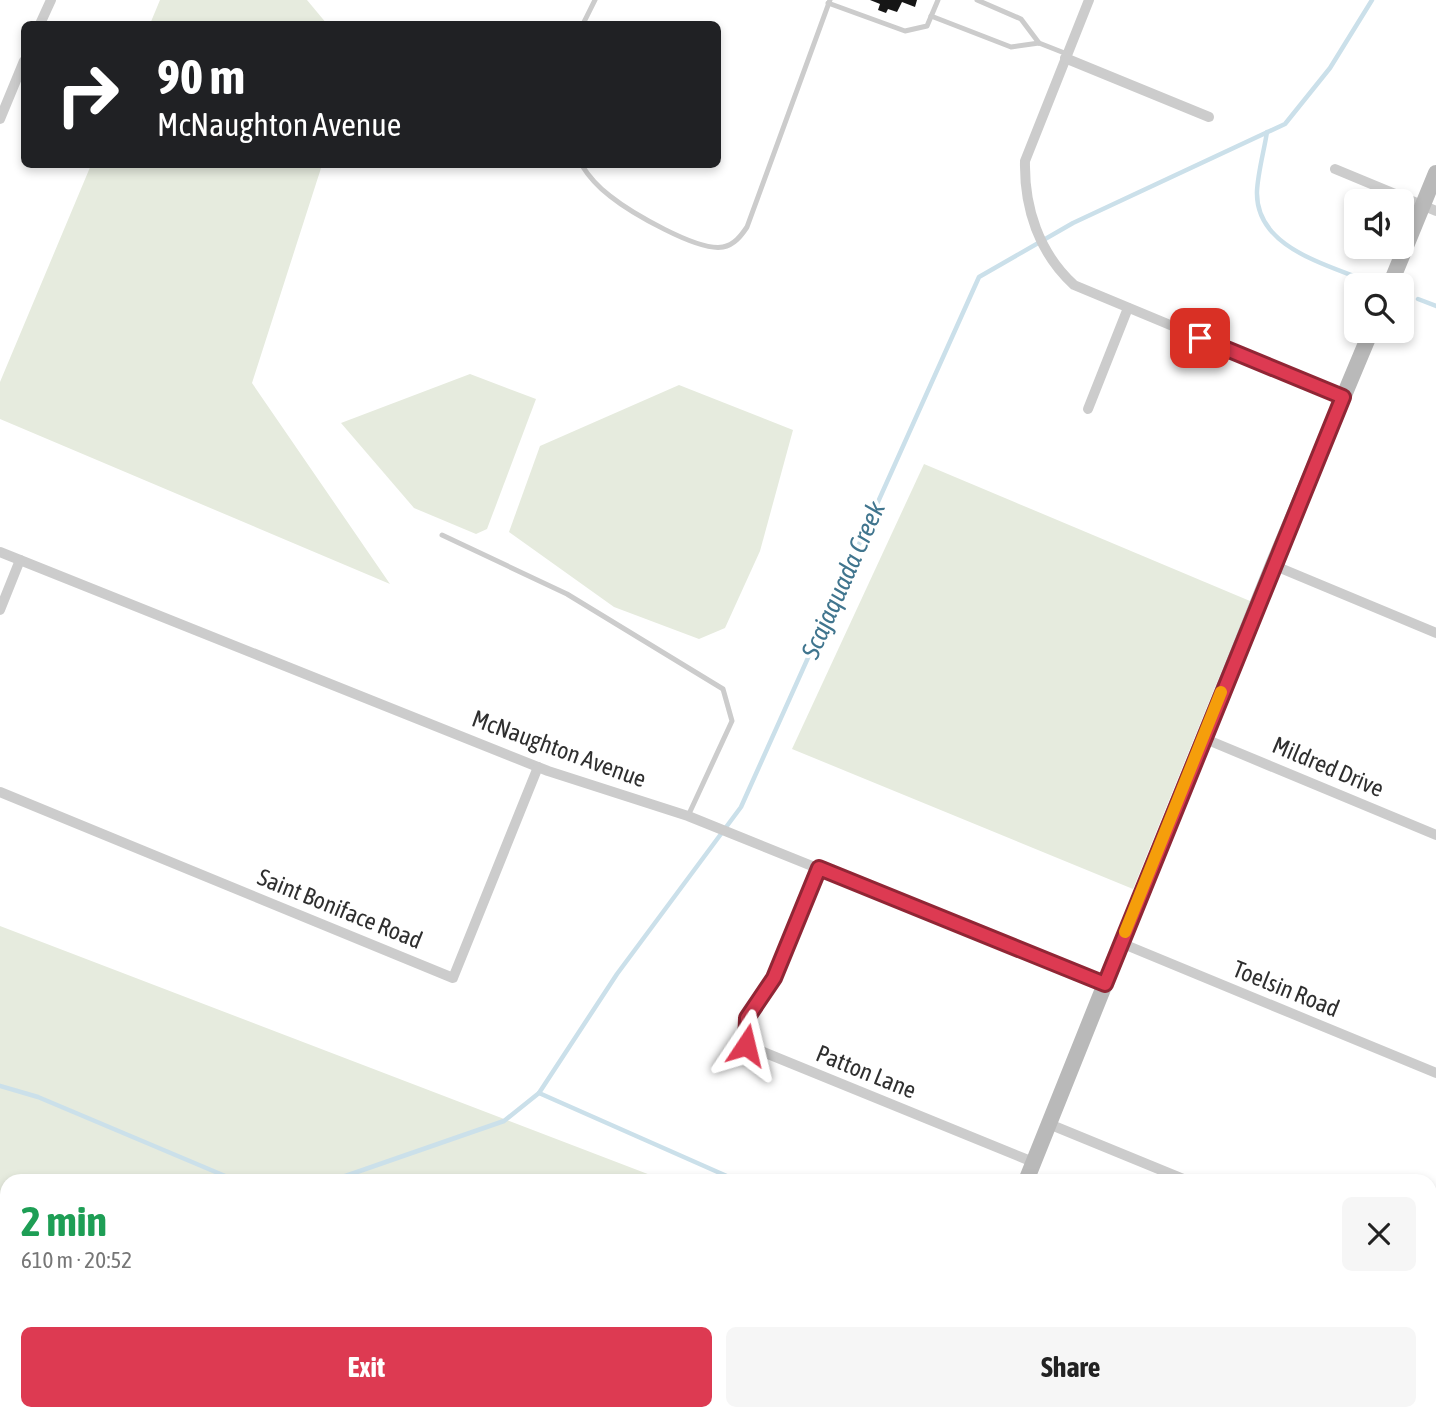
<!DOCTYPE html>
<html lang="en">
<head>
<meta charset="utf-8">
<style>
	:root { --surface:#fff; --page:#f6f6f6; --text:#222; --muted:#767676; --accent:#dd3a52 }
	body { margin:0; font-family:"Asap Condensed",sans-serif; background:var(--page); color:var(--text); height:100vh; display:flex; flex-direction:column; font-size:26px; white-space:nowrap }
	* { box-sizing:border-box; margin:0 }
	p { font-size:23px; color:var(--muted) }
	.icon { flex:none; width:38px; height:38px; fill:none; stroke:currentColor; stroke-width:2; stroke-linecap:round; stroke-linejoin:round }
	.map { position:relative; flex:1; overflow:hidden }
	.details { position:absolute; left:0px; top:1174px; width:1437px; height:247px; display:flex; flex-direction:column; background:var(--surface); border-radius:21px 21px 0 0; box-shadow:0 4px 10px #0003 }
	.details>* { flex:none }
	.hud { position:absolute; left:21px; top:21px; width:700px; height:147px; border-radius:10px; box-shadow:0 4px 10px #0003; background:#202124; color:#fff; overflow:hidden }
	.buttons { position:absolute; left:1344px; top:189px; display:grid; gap:14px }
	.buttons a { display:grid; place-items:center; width:70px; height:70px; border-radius:10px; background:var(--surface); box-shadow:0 4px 10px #0003; font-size:35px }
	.pin { position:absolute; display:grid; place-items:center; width:60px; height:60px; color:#fff; margin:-30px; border-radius:14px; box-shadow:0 4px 10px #0006 }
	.me { position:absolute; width:77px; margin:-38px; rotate:10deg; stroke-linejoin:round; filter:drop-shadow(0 0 5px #0008) }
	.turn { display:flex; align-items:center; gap:24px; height:147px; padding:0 21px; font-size:32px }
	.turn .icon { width:91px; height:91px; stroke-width:2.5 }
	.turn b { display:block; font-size:49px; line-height:60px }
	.round { display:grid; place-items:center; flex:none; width:74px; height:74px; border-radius:10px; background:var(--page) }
	.head { display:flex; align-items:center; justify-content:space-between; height:119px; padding:0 21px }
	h1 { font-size:42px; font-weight:700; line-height:52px; color:#1e9e55 }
	.action { display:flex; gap:14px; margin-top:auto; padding:14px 21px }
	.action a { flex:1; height:80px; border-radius:10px; background:var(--accent); color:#fff; font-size:28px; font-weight:700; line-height:80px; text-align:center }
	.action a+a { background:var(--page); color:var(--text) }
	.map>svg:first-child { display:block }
	.green { fill:#e6ebde }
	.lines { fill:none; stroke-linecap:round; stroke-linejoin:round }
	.stream { stroke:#cbe0ea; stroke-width:4.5 }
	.building { fill:#161616 }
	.lane { stroke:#ccc; stroke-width:5 }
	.street { stroke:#ccc; stroke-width:10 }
	.secondary { stroke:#b9b9b9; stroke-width:16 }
	.route-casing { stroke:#902635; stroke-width:18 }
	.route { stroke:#dd3a52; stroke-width:12 }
	.slow { stroke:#f59e0b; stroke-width:12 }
	.labels { text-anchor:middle; stroke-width:7; stroke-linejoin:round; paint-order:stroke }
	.street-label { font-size:24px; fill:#2f2f2f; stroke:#fff }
	.water-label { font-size:26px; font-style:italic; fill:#40758e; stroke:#fff }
</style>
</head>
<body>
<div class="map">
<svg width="1436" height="1420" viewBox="0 0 1436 1420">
	<rect width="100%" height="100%" fill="#fff"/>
	<!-- green -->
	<g class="green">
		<polygon points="160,0 307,0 327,24 150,24"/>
		<polygon points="91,165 322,165 252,383 390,584 0,419 0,382"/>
		<polygon points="470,374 536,399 487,529 476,534 414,508 341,423"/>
		<polygon points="679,385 793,430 760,551 725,628 699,639 614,607 509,532 540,446"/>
		<polygon points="924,464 1250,601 1133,889 792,749"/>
		<polygon points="0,926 666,1181 7,1181 7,1391 0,1388"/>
		<polygon points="56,1414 911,1414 908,1420 69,1420"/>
		<polygon points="954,1414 1222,1414 1238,1420 951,1420"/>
	</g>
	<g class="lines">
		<!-- stream -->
		<g class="stream">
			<path d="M 1267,132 C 1264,151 1258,172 1257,191 C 1255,248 1327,264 1368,282"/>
			<polyline points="1418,299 1436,306"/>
			<polyline points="0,1086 38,1097 237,1181"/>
			<polyline points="539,1093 738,1181"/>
			<polyline points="331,1181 504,1121 539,1093 617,974 741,807 979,277 1073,223 1285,124 1330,68 1372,0"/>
			<polyline points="973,1420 975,1414"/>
		</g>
	</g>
	<!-- building -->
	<polygon class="building" points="870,0 917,0 915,7 902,2 897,12 888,9 886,13 878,10 880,4"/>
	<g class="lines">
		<!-- lane -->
		<g class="lane">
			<polyline points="977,0 1021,19 1039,43"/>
			<polyline points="828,3 905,31 927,26 938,0"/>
			<polyline points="931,16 1011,47 1039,43 1067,54"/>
			<polyline points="583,24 595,0"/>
			<path d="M 581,164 C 589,177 598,187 610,196 C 630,212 698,252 723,247 C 734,245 741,236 747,227 L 830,0"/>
			<polyline points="442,535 567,594 723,689 732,721 688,816"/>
			<polyline points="752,1415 752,1414"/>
		</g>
		<!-- street -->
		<g class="street">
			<path d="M 1089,0 L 1025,161 C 1024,208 1039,253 1074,285 L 1343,397"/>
			<polyline points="40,24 51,0"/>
			<polyline points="1065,58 1209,117"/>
			<polyline points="0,119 24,61"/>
			<polyline points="1335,169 1436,211"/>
			<polyline points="1088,409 1128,308"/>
			<polyline points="0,552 548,771 688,816 1105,984"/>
			<polyline points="1273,565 1436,633"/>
			<polyline points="0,610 20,560"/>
			<polyline points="1203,738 1436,835"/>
			<polyline points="0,792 453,978 538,767"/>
			<polyline points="819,868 774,978 747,1019 746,1045 1033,1162"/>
			<polyline points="1121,943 1436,1073"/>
			<polyline points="1049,1124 1188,1181"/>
			<polyline points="1430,1282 1436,1284"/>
			<polyline points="1280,1414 1295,1420"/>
		</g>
		<!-- secondary -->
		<g class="secondary">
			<polyline points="1390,285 1436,173"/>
			<polyline points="1026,1181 1273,565 1371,331"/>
			<polyline points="929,1420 932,1414"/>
		</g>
	</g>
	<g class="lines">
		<defs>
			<polyline id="route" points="746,1045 747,1018 774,978 819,868 1105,984 1343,397 1200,338"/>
		</defs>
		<!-- route casing -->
		<use href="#route" class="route-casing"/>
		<!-- route -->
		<use href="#route" class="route"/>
		<!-- slow -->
		<polyline class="slow" points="1125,932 1221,692"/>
	</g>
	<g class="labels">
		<!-- street labels -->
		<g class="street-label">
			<text transform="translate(559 749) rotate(20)" y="8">McNaughton Avenue</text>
			<text transform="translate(1328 767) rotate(23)" y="8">Mildred Drive</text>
			<text transform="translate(340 909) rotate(22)" y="8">Saint Boniface Road</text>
			<text transform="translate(1286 989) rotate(22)" y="8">Toelsin Road</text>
			<text transform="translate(866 1072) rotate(22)" y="8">Patton Lane</text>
		</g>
		<!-- water labels -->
		<g class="water-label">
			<text transform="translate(843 580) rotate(-66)" y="9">Scajaquada Creek</text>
		</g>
	</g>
</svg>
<div class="buttons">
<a><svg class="icon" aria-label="sound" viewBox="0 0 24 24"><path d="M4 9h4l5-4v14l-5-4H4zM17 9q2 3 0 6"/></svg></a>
<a><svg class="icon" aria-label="search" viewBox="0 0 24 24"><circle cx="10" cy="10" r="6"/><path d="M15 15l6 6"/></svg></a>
</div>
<div class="pin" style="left:1200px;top:338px;background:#d93025"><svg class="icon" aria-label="arrive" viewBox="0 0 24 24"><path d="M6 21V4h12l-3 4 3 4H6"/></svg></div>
<svg class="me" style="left:746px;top:1045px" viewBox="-20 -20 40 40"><path d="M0-17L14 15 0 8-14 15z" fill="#dd3a52" stroke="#fff" stroke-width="4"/></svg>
<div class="hud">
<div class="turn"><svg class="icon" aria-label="right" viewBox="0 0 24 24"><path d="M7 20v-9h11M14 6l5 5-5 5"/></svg><div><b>90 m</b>McNaughton Avenue</div></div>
</div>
<section class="details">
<div class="head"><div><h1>2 min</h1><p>610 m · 20:52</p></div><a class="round"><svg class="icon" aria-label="close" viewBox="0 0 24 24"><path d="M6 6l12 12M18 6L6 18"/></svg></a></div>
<div class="action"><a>Exit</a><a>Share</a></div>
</section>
</div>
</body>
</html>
